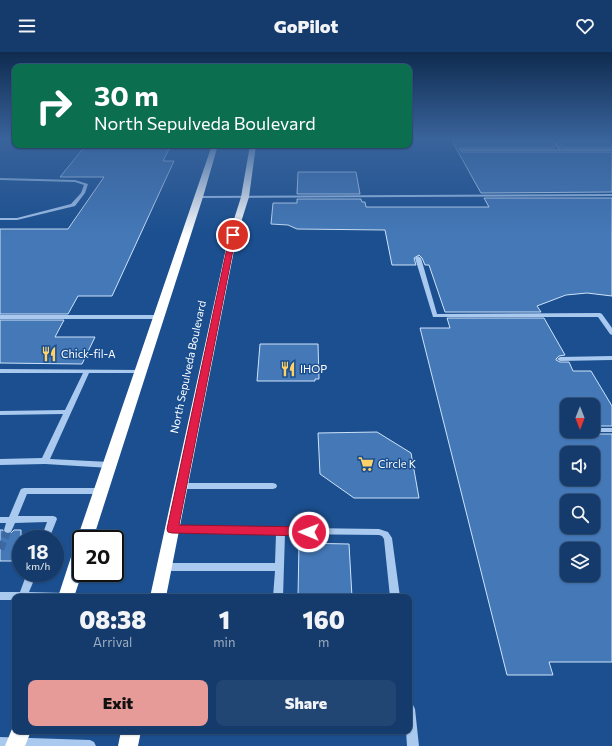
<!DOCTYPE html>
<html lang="en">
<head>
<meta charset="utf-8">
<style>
	:root { --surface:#143b6b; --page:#214673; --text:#f1f3f6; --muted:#9dadc1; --line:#33557e; --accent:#e69b98 }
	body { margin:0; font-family:Commissioner,sans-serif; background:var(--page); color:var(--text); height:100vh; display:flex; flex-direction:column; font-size:15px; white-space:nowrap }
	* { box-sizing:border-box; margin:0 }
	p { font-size:13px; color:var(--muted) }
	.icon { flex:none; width:22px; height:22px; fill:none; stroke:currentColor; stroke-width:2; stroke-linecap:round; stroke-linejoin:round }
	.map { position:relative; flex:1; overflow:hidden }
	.panel { position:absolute; left:12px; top:542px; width:400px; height:140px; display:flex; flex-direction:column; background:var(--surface); border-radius:8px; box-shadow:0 1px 3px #0004,0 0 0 1px var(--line) }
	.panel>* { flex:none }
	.hud { position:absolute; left:12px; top:12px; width:400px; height:84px; border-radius:8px; box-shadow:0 1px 3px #0004,0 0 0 1px var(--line); background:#0b6e4f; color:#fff; overflow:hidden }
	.needle { width:26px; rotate:180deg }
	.tools { position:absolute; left:560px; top:346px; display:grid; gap:8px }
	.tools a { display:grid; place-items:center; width:40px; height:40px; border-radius:8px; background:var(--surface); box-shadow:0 1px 3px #0004,0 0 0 1px var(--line); font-size:20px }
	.speed { position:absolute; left:12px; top:478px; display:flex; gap:8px; font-size:20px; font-weight:700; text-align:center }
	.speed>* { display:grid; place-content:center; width:52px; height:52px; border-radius:50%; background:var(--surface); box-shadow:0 1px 3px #0004,0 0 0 1px var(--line); line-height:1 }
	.speed small { font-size:10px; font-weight:400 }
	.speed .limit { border:2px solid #111; border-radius:6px; background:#fff; color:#111 }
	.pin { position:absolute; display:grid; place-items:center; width:34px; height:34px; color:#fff; margin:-17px; border:2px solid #fff; border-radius:50%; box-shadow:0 1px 4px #0007 }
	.me { position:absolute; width:44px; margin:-22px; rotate:271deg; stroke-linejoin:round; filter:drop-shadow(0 0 3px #0008) }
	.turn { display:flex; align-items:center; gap:14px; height:84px; padding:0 16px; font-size:18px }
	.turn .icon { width:52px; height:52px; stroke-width:2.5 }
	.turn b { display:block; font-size:28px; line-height:34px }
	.eta { display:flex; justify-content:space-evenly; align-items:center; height:68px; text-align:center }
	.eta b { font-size:24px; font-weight:800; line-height:28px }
	.action { display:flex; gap:8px; margin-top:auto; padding:8px 16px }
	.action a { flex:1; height:46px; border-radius:8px; background:var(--accent); color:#111; font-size:16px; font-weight:800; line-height:46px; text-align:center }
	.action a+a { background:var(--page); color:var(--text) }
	header { display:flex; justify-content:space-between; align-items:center; height:52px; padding:0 16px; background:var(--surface); font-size:18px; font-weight:800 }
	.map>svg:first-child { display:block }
	.building { fill:#4478b7; stroke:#cfe3fa; fill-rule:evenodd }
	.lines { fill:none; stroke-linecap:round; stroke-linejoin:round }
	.minor-tunnel { stroke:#3d69a0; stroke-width:8; stroke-dasharray:8 4; stroke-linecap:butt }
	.minor { fill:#a9c9ee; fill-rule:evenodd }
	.highway { fill:#fff; fill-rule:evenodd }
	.route { fill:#e11d48; stroke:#92132f }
	.labels { text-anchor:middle; stroke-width:3; stroke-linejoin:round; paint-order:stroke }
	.poi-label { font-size:11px; fill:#fff; stroke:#1b4f8f; text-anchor:start }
	.street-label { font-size:11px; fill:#fff; stroke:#1b4f8f }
</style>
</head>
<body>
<header><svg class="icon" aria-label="menu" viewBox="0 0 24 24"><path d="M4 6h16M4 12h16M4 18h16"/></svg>GoPilot<svg class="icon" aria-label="heart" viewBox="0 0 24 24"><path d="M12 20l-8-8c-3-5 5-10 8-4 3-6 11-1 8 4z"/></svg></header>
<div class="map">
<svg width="612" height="694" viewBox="0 0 612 694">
	<rect width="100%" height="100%" fill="#1b4f8f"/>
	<!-- building -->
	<g class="building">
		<polygon points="452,89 549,89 555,96 462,96 459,97 462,100 612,100 612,140 481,141"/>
		<polygon points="557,89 612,89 612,96 563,96"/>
		<polygon points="86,93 171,93 163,109 174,109 112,244 78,244 68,262 0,262 0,177 68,177 104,125 60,125"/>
		<polygon points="298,120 356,120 360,142 297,142"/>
		<polygon points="484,146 612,146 612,244 587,241 566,243 537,254 541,260 445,260 429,213 425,213 422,206 419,203 414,206 416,213 392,213 385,178 297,177 288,173 271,172 273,151 297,151 297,147 361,147 362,150 365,150 366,155 489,155"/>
		<path d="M 447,266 L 544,266 L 565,303 L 559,304 L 556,307 L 556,308 L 560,310 L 569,310 L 573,319 L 591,319 L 612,354 L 612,374 L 593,374 L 593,353 L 567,353 L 567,379 L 589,379 L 590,382 L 612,382 L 612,610 L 549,610 L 553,623 L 507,623 L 420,276 L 450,276 ZM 567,401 L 593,401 L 593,427 L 567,427 ZM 567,449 L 593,449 L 593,475 L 567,475 ZM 567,497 L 593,497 L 593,523 L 567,523 Z"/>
		<polygon points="0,268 64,268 55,285 95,285 82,312 0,311"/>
		<polygon points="260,292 318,292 319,327 315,327 315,329 257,329"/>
		<polygon points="377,380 411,401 419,446 354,446 320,422 318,381"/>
		<polygon points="0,478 3,478 4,481 8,482 11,481 14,478 21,478 21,509 0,509"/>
		<polygon points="299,491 349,492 352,545 298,545"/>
	</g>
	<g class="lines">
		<!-- minor-tunnel -->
		<polyline class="minor-tunnel" points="0,497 8,478"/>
		<!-- minor -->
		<g class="minor">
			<polygon points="549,87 553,87 562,97 612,97 612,99 462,99 460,98 462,97 558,97"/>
			<polygon points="0,126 75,128 88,132 85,141 75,154 17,168 0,168 0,166 17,166 71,152 81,141 84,133 75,130 0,128"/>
			<polygon points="612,142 612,144 199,146 197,145 199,144"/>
			<polygon points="418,204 421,206 437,262 600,261 602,262 612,276 612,283 610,282 598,265 433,265 415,206"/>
			<polygon points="0,263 159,263 162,265 159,267 0,267"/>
			<polygon points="612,304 612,308 560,309 557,307 560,305"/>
			<polygon points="0,317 143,318 144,319 141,321 89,321 50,407 110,410 113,411 114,413 113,415 110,416 45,412 0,413 0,407 42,406 63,362 0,363 0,359 65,358 83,321 0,321"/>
			<polygon points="593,376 612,376 612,380 590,380 593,379"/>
			<polygon points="181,431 273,431 276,432 277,434 276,436 273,437 181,437 178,436 177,434 178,432"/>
			<polygon points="24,436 101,436 104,437 105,439 104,441 101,442 27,442 18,464 53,464 56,465 57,467 49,487 41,487 47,470 15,471 11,480 8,481 5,480 4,478 6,471 0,471 0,465 9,465 20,439 21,437"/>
			<polygon points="172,474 379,477 388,480 392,486 400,545 390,545 384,487 382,484 379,483 285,482 283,545 273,545 275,519 165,519 162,518 160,515 162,512 165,511 275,511 276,482 172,480 169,479 168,477 169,475"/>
			<polygon points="27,521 37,521 29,540 66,541 69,542 71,545 15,545 15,548 0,548 0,540 20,540"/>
			<polygon points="409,652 413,653 415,657 419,694 407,694 406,679 409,679"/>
			<polygon points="0,685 90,688 94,690 96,694 0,694"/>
		</g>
		<!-- highway -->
		<g class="highway">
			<polygon points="212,93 218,93 203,145 93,487 81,487 81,492 80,491 77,487"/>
			<polygon points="250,93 256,93 249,145 237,183 166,545 150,545 229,183 241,145"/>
			<polygon points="81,493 82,521 74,545 58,545 73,499 76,495"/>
			<polygon points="14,672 15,679 31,679 25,694 5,694"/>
			<polygon points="121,679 141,679 138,694 118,694"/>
		</g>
	</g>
	<!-- sky -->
	<linearGradient id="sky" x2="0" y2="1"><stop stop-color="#0f2b4f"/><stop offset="0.47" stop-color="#39639b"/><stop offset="1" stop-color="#39639b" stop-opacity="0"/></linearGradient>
	<rect width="612" height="184" fill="url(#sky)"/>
	<!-- route -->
	<polygon class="route" points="230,182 236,183 179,473 309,475 313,476 315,480 313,483 309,484 172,481 168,480 167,477"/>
	<!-- icons -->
	<defs>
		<symbol id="restaurant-bare" viewBox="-9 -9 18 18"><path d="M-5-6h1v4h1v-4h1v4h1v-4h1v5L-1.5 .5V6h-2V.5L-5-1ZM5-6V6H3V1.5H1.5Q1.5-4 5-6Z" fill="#ffd166" stroke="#1b4f8f" stroke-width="2.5" paint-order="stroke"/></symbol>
		<symbol id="supermarket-bare" viewBox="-9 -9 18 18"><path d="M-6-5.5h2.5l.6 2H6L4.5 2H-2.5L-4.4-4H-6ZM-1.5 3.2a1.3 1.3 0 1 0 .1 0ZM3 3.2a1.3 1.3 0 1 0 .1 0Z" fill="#ffd166" stroke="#1b4f8f" stroke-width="2.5" paint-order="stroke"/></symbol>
	</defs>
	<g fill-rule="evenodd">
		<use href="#restaurant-bare" x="38" y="291" width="22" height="22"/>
		<use href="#restaurant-bare" x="277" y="306" width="22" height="22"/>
		<use href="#supermarket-bare" x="355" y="401" width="22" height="22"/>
	</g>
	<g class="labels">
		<!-- poi labels -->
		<g class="poi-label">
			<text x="61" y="306">Chick-fil-A</text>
			<text x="300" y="321">IHOP</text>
			<text x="378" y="416">Circle K</text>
		</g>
		<!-- street labels -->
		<g class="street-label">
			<text transform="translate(188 315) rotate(-78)" y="4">North Sepulveda Boulevard</text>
		</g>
	</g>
</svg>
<div class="tools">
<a><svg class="needle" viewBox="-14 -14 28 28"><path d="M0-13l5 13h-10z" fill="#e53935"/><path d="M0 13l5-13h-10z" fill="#9dadc1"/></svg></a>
<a><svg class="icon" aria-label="sound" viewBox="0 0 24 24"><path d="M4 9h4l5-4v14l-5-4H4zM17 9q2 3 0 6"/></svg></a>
<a><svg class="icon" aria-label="search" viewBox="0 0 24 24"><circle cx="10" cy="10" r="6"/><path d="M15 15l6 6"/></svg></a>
<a><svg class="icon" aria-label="layers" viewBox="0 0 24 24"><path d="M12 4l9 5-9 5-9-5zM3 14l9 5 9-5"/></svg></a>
</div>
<div class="speed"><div>18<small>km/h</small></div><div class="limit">20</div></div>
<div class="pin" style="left:233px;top:183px;background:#d93025"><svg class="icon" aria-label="arrive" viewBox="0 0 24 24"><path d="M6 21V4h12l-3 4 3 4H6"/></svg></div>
<svg class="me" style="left:309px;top:480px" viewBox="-20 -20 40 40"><circle r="17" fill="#e11d48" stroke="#fff" stroke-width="3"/><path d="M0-11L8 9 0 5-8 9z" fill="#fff"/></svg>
<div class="hud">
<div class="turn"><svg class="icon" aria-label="right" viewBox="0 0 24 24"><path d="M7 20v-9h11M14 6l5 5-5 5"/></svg><div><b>30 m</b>North Sepulveda Boulevard</div></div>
</div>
<section class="panel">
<div class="eta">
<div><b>08:38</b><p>Arrival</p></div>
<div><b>1</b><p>min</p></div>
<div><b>160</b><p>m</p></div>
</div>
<div class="action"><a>Exit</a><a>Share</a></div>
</section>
</div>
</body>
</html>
